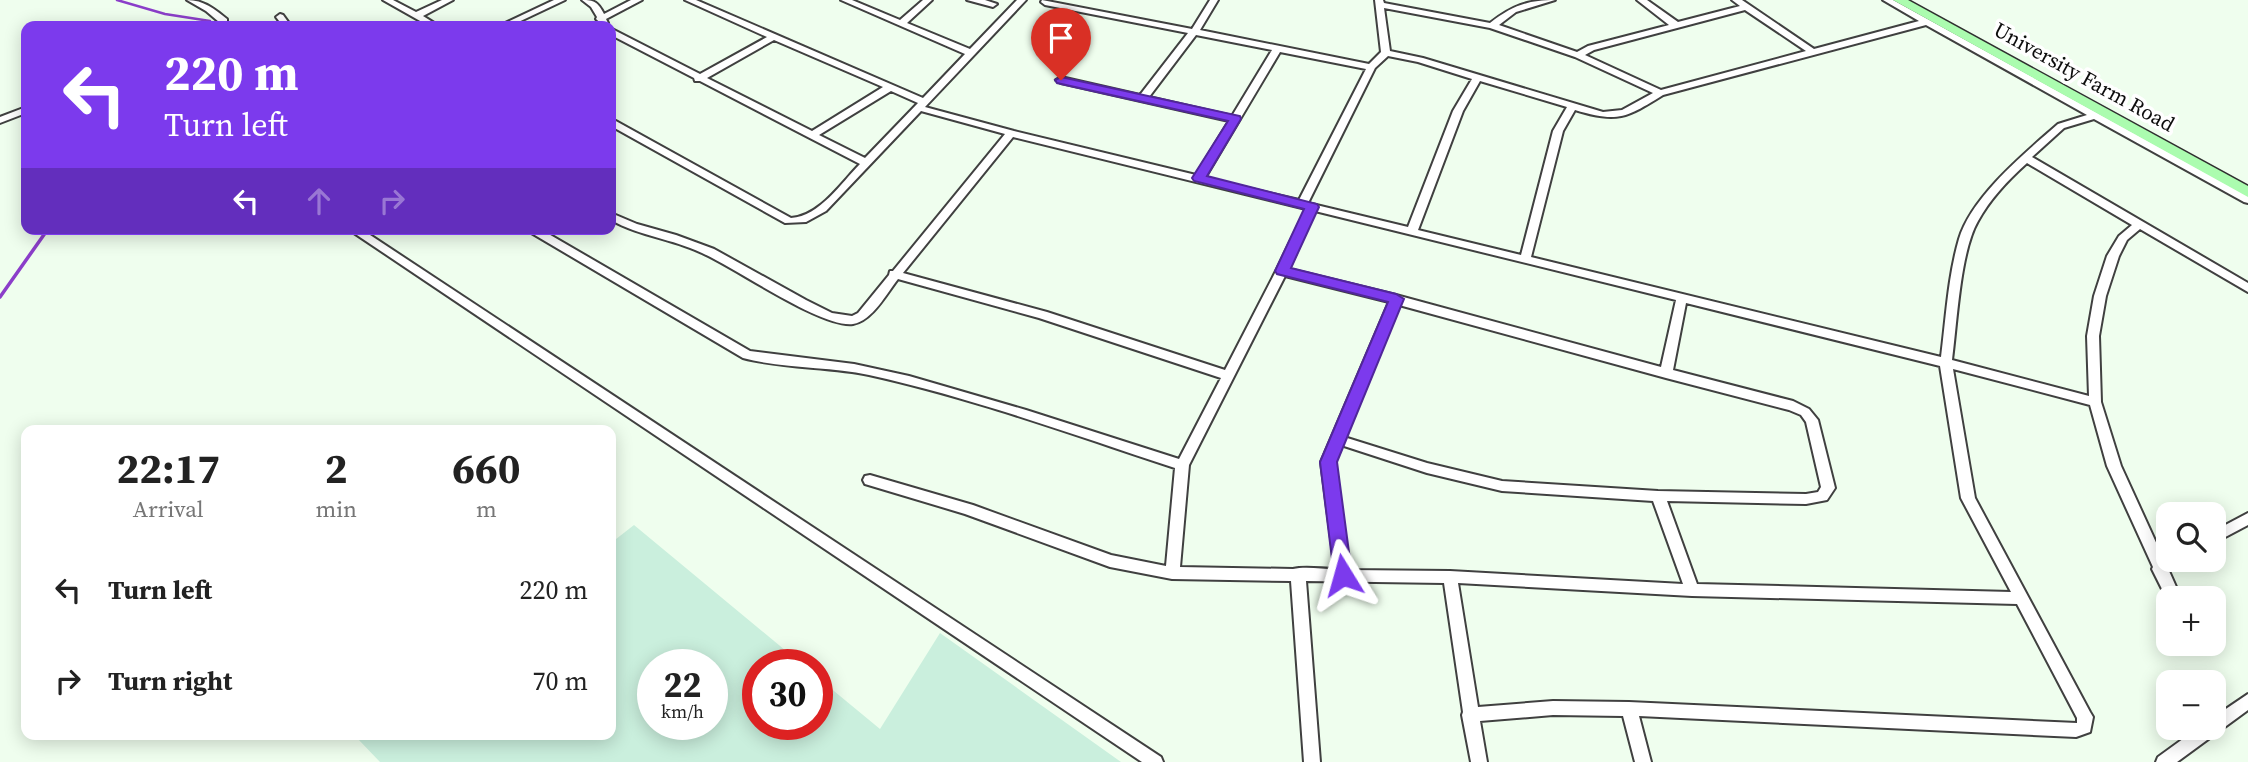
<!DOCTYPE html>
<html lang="en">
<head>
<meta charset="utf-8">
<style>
	:root { --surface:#fff; --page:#f6f6f6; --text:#222; --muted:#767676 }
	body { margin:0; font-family:"Source Serif 4",serif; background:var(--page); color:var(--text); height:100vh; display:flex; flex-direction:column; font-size:26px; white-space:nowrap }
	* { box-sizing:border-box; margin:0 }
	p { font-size:23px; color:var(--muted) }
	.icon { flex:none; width:38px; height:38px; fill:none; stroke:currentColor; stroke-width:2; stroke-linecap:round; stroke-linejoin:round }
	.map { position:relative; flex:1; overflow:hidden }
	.side { position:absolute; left:21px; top:425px; width:595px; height:315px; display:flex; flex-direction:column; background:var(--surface); border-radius:14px; box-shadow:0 4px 18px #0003 }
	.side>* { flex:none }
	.hud { position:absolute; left:21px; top:21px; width:595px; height:214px; border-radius:14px; box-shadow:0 4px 18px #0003; background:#7c3aed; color:#fff; overflow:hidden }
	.fabs { position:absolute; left:2156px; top:502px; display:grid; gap:14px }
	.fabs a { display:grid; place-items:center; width:70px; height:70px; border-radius:14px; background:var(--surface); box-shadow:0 4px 18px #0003; font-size:35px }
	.speed { position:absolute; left:637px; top:649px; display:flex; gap:14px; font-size:35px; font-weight:700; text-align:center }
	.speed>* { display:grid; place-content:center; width:91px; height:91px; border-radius:50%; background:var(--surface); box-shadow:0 4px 18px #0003; line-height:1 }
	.speed small { font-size:18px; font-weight:400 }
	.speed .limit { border:10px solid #d22; background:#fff; color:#111 }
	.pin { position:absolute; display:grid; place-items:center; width:60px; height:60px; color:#fff; margin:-72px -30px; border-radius:50% 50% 50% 0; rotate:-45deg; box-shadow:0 0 7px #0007 }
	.pin .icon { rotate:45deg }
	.me { position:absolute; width:77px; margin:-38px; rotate:352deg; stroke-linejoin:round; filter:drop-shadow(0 0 5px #0008) }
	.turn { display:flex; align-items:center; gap:24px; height:147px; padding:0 28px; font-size:32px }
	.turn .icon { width:91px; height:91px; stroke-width:2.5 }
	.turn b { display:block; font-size:49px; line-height:60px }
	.lanes { display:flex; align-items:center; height:66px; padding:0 28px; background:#0003; justify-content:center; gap:35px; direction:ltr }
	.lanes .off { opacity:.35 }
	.eta { display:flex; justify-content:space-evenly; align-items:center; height:119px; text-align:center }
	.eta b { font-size:42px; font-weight:700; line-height:49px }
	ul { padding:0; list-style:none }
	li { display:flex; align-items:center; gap:21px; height:91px; padding:0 28px }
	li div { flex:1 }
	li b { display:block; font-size:26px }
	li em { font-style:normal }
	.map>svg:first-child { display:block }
	.pitch { fill:#caefdd; fill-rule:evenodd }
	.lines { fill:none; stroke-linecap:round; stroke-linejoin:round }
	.stream-far1 { stroke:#8b3ec9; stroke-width:2.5 }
	.stream { stroke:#8b3ec9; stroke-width:3.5 }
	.street-casing { stroke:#404040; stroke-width:4 }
	.secondary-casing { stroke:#2f2f2f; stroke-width:3 }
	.street { fill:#fff; fill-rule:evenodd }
	.secondary { fill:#abfcaf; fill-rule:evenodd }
	.route { fill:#7c3aed; stroke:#51269a; stroke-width:2 }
	.labels { text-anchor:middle; stroke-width:7; stroke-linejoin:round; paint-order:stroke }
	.far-street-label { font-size:21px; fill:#0d0d0d; stroke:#fff }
</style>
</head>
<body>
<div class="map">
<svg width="2248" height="762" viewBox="0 0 2248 762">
	<rect width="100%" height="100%" fill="#effeee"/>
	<!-- pitch -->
	<path class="pitch" d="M 634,525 L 803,665 L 758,665 L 758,724 L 817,724 L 817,677 L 880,729 L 940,633 L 1121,762 L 380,762 L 357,738 L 361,735 L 611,735 L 611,543 ZM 653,665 L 712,665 L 712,724 L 653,724 Z"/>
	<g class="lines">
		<!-- stream-far1 -->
		<polyline class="stream-far1" points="117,0 165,14 210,21 206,26"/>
		<!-- stream -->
		<polyline class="stream" points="0,297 48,229"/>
		<defs>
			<g id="street">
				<path d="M 187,0 C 204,0 214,9 227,19 L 227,26 L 219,26 L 219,22 L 206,11 Z"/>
				<polygon points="383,0 393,0 416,12 442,0 453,0 423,16 439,26 429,26"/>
				<polygon points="554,0 565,0 510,26 499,26"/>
				<path d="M 582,0 C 594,0 598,2 604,14 L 631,0 L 642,0 L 606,19 L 608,23 L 604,26 L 596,19 L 597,17 L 591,7 Z"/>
				<path d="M 685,0 L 696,0 L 923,98 L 965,54 L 841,0 L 852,0 L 900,20 L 923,0 L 932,0 L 907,23 L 970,49 L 1017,0 L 1026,0 L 925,107 L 1014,131 L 1196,175 L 1229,121 L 1061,83 L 1056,80 L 1061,77 L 1140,95 L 1188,33 L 1045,5 L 1041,2 L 1042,0 L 1192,29 L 1210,0 L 1218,0 L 1200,30 L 1369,64 L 1381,52 L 1375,0 L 1383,0 L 1384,3 L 1490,23 C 1512,6 1527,0 1555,0 L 1516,12 L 1499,25 L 1577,52 L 1588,46 L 1669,25 L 1637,0 L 1647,0 L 1678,22 L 1740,6 L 1732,0 L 1742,0 L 1814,49 L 1919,21 L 1883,0 L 1893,0 L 2248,196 L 2248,203 L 2244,202 L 2094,119 L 2064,128 L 2032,157 L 2248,283 L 2248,292 L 2140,229 L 2127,240 L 2119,256 L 2106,296 L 2099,336 L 2101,402 L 2121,466 L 2164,560 L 2168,557 L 2168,560 L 2182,560 L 2180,564 L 2169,571 L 2181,598 L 2168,598 L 2168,601 L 2152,569 L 2153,567 L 2107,466 L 2090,405 L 1953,369 L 1975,498 L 2090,712 L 2093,717 L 2090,732 L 2076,737 L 1639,716 L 1651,762 L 1635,762 L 1623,716 L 1553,715 L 1480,721 L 1487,762 L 1471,762 L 1462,715 L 1463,712 L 1444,583 L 1306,581 L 1320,762 L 1304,762 L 1291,581 L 1172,579 L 1110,567 L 965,514 L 865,484 L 863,480 L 865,476 L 870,475 L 973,505 L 1111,555 L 1166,566 L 1175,468 C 1074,435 973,398 869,375 C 828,366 784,369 743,358 L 528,231 L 527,229 L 540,229 L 750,351 L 854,364 L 909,376 L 1026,410 L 1179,459 L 1221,378 L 1039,318 L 898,279 C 887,293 872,321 853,324 C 821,328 736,268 702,253 C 673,239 639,236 611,220 L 611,213 L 637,224 L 676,235 L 714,249 L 806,300 L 832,313 L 852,316 L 858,313 L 889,275 L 890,271 L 893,271 L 1005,134 L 921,111 L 826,211 L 806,222 L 785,223 L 611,126 L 611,119 L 614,120 L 791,218 C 820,216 841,183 860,164 L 700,81 L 695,81 L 694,78 L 611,35 L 611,29 L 614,30 L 700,74 L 767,37 ZM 1384,8 L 1490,28 L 1575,57 L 1653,93 L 1622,110 L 1603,112 L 1423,58 L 1390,51 ZM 1745,10 L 1806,51 L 1661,90 L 1585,55 L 1594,50 ZM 1926,25 L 2087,115 L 2058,124 L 2050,131 C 2019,158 1971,199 1959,239 C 1948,277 1946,318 1941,357 L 1531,257 L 1563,131 L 1575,110 C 1618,123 1626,118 1663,95 ZM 1196,35 L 1272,50 L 1232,116 L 1149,97 ZM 774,40 L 883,87 L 812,131 L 707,78 ZM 1280,52 L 1366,69 L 1299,200 L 1205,178 ZM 1388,56 L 1418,62 L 1472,79 L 1453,111 L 1408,227 L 1308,203 L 1375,68 ZM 1480,81 L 1567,107 L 1553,131 L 1521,255 L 1418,230 L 1463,111 ZM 891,91 L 918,103 L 865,158 L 819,135 ZM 1013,137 L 1306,209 L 1276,271 L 1225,370 L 1047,312 L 903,273 ZM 2027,163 L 2132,225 L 2119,236 L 2107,256 L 2094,296 L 2087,336 L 2089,396 L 1952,360 C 1957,323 1960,252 1978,221 C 1990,199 2008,180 2027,163 ZM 1315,211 L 1676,300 L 1661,367 L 1396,295 L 1289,269 ZM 1285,276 L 1389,302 L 1321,462 L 1335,569 C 1322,569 1305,566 1293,569 L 1180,567 L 1189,465 ZM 1686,303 L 1940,366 L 1961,498 L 2011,592 L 1697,584 L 1667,501 L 1806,504 L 1827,500 L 1835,488 L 1818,420 L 1809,409 L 1793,401 L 1673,370 ZM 1399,305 L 1666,378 L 1789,410 L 1801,415 L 1806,422 L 1821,487 L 1818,492 L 1806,494 L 1658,491 L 1502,481 L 1427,463 L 1344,437 ZM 1341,445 L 1427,473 L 1502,491 L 1653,501 L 1683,584 L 1450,571 L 1349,570 L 1335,462 ZM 1458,583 L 1692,596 L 2017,604 L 2077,718 L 2077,723 L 1629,702 L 1553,701 L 1478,707 Z"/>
				<polygon points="967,0 985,0 997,4 993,7"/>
				<polygon points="280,14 283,15 291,26 283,26 276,17"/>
				<polygon points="132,23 152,23 156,26 128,26"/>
				<polygon points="26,107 26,113 0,123 0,117"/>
				<polygon points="348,229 361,229 1161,757 1163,762 1142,762"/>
				<polygon points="2248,513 2248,525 2214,543 2214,531"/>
				<polygon points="2248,694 2248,710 2177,762 2156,762 2158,757 2198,728 2214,728 2214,717"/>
			</g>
			<polygon id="secondary" points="1893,0 1908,0 2248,186 2248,197"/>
		</defs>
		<!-- street casing -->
		<use href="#street" class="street-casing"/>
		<!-- secondary casing -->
		<use href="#secondary" class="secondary-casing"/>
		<!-- street -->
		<use href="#street" class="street"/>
		<!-- secondary -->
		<use href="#secondary" class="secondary"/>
	</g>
	<!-- route -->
	<polygon class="route" points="1061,77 1240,116 1241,119 1207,176 1317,204 1319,207 1291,268 1396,294 1404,299 1337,462 1352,575 1350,581 1343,583 1337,581 1334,575 1320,462 1388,302 1277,274 1275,271 1304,209 1194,181 1192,178 1228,121 1057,83 1055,80"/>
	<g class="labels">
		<!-- far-street labels -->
		<g class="far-street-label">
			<text transform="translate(2084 77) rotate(29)" y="7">University Farm Road</text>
		</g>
	</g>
</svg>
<div class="fabs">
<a><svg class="icon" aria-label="search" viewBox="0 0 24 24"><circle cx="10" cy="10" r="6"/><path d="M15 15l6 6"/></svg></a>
<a>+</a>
<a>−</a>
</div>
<div class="speed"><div>22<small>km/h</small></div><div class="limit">30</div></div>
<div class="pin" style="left:1061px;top:80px;background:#d93025"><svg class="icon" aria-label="arrive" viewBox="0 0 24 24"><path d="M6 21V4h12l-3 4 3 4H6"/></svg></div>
<svg class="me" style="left:1343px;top:575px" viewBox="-20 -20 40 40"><path d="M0-17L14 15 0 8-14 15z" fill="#7c3aed" stroke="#fff" stroke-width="4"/></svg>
<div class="hud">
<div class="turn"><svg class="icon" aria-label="left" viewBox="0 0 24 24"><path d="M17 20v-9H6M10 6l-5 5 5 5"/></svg><div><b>220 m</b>Turn left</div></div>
<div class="lanes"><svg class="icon" aria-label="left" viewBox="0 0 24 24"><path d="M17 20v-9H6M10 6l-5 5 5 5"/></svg><svg class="icon off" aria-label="ahead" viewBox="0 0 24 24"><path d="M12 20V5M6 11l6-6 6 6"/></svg><svg class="icon off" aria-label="right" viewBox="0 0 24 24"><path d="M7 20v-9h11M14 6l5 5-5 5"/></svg></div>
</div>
<section class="side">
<div class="eta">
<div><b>22:17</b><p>Arrival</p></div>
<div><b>2</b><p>min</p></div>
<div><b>660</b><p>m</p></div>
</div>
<ul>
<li><svg class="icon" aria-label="left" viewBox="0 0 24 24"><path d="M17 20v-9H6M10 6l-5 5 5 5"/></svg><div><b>Turn left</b></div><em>220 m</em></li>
<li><svg class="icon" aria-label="right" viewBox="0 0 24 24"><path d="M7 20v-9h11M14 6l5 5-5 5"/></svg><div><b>Turn right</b></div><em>70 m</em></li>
</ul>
</section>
</div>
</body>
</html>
